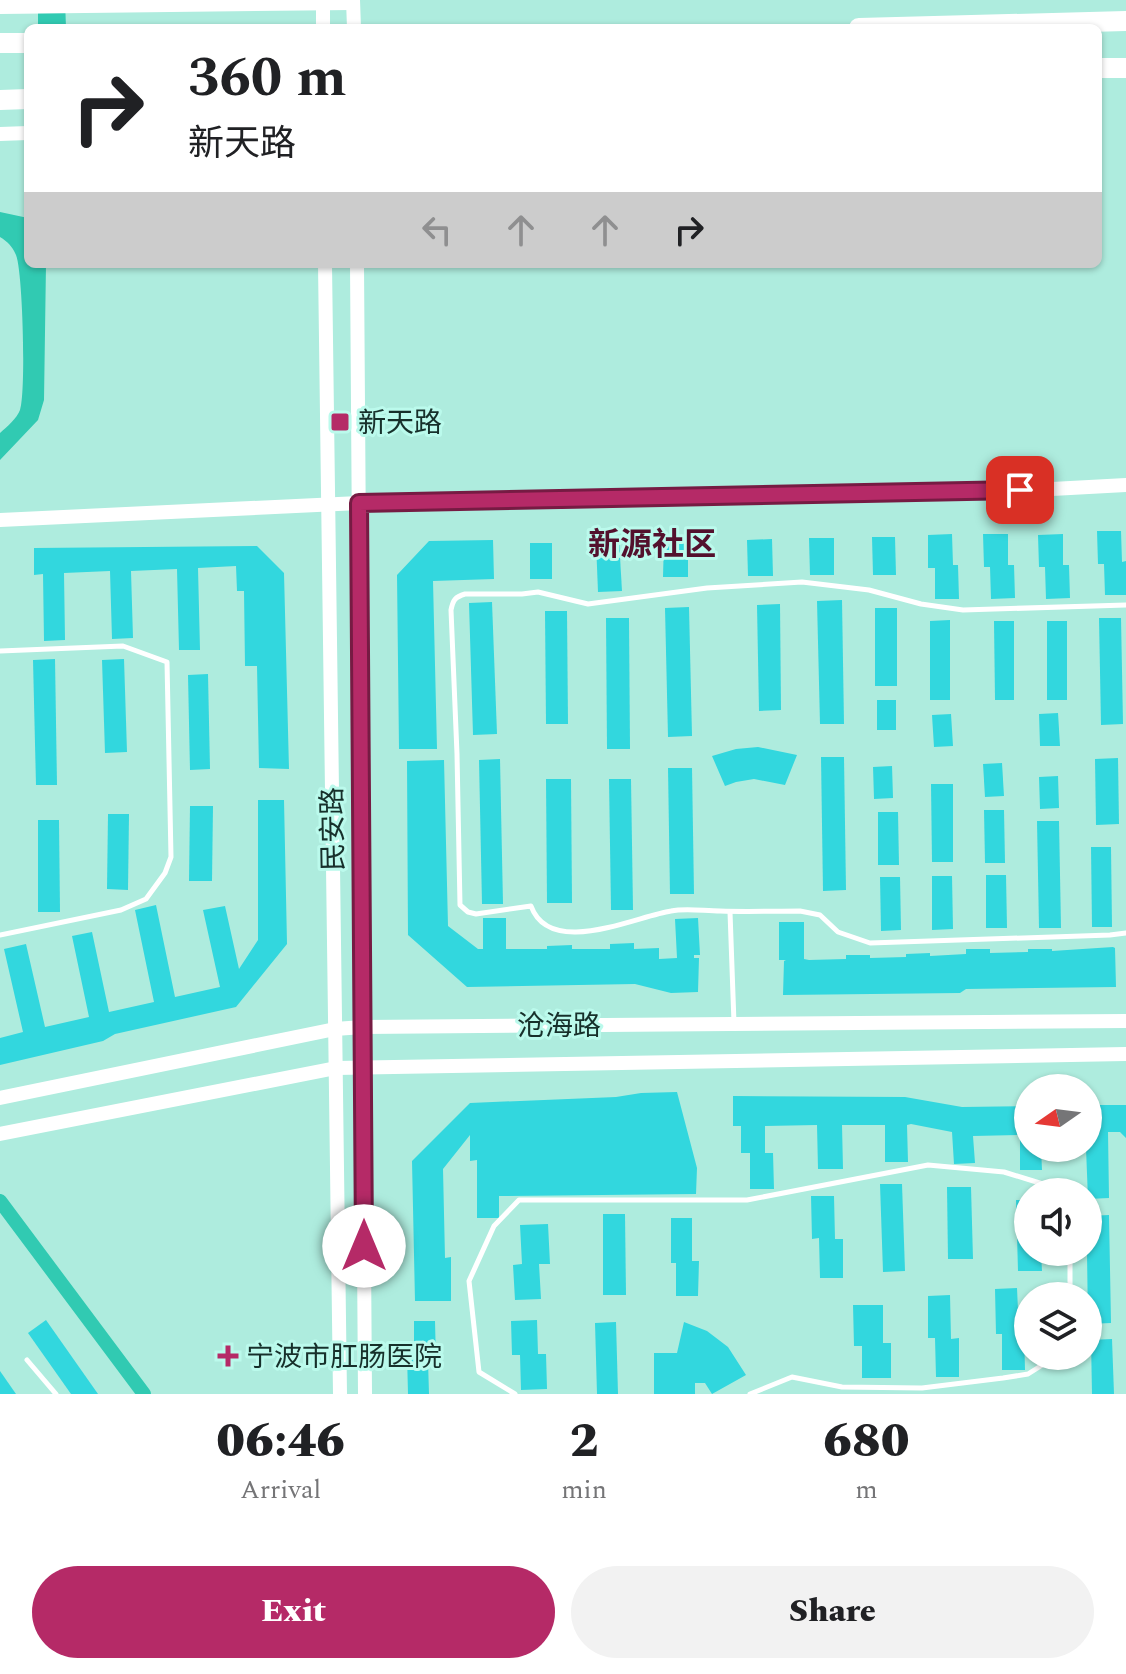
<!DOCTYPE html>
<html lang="en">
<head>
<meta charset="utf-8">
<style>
	:root { --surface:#fff; --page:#f2f2f2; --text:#202124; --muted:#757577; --accent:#b52a67 }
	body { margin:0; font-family:Spectral,"Noto Sans SC",serif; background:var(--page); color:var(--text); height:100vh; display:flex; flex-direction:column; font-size:30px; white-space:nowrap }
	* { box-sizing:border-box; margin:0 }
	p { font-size:26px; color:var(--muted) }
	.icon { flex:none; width:44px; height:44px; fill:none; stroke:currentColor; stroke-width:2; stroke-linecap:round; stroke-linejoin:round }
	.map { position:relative; height:1394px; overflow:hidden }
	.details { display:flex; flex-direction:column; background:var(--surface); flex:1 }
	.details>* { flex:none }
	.hud { position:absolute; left:24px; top:24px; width:1078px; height:244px; border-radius:12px; box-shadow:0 2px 6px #0004; background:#fff; color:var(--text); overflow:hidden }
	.needle { width:52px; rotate:256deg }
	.controls { position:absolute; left:1014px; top:1074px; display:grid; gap:16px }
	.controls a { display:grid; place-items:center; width:88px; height:88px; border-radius:50%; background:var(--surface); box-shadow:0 2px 6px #0004; font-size:40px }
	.pin { position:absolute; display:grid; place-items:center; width:68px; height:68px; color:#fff; margin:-34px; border-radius:16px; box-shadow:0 4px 12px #0006 }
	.me { position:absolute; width:88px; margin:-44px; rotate:0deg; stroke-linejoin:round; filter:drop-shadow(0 0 6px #0008) }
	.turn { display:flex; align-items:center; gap:28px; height:168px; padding:0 32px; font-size:36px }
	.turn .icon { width:104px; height:104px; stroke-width:2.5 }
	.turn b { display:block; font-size:56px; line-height:68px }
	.lanes { display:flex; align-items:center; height:76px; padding:0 32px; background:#0003; justify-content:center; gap:40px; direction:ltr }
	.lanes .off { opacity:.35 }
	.eta { display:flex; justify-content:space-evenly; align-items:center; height:136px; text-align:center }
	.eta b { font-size:48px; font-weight:800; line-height:56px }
	.cta { display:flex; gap:16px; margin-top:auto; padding:16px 32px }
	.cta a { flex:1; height:92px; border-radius:48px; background:var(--accent); color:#fff; font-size:32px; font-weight:800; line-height:92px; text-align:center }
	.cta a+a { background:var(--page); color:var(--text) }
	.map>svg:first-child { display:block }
	.water { fill:#31cab2 }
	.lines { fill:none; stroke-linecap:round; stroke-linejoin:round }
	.canal { stroke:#31cab2; stroke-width:14 }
	.building { fill:#32d7de }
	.lane { stroke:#fff; stroke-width:5 }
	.secondary { stroke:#fff; stroke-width:14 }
	.highway { stroke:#fff; stroke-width:20 }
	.route-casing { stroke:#761b43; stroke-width:20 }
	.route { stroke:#b52a67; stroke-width:14 }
	.poi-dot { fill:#b52a67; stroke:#bbfaec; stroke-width:3 }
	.labels { text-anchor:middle; stroke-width:6; stroke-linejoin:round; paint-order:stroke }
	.poi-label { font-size:28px; fill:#17302b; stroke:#bbfaec; text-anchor:start }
	.street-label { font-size:28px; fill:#17302b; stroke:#bbfaec }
	.quarter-label { font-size:32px; font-weight:bold; fill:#53112d; stroke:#bbfaec }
</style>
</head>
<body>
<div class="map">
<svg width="1126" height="1394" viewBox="0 0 1126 1394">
	<rect width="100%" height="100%" fill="#aeecde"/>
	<!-- water -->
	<g class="water">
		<polygon points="38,0 65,0 66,28 38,28"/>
		<path d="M 0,212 L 28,218 L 28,264 L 46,264 L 44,400 L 38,420 L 0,460 L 0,433 C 7,427 17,418 20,410 C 26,393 23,272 16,255 C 12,246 8,242 0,237 Z"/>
	</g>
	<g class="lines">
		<!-- canal -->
		<polyline class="canal" points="0,1201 144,1394"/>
	</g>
	<!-- building -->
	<g class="building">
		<polygon points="1097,531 1121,531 1122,562 1126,561 1126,595 1105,595 1104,564 1098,564"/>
		<polygon points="952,534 953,565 958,565 959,599 935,599 935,568 928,568 928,535"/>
		<polygon points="983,534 1008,534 1008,565 1014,565 1015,598 991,599 990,567 984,567"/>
		<polygon points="1063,534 1063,565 1069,565 1070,598 1046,599 1045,567 1039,567 1038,535"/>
		<polygon points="872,537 895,537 896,575 873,575"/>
		<polygon points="809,538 834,538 834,575 810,575"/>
		<polygon points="772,539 773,576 748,576 747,540"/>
		<polygon points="493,540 494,579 433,581 437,749 399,749 397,575 429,541"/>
		<polygon points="619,540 622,591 598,592 596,542"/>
		<polygon points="664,540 688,541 688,577 663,577"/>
		<rect x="530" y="543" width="22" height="36"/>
		<polygon points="257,546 284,573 289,769 259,768 257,666 245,666 244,591 237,591 236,566 198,568 200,650 179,650 177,569 131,571 133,638 112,639 110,571 64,573 65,640 44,641 43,574 34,575 34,548"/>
		<polygon points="842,600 844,724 820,724 817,601"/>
		<polygon points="492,602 497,734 473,735 469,603"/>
		<polygon points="780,604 781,710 759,711 757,605"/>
		<polygon points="689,607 692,736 668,737 665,608"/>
		<rect x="875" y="608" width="22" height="78"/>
		<polygon points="545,611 567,611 568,724 546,724"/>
		<polygon points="606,618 629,618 630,749 607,749"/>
		<polygon points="1099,618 1121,618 1123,724 1101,725"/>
		<polygon points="950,620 950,700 930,700 930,621"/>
		<polygon points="994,621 1014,621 1014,700 995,700"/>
		<rect x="1047" y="621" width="20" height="79"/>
		<polygon points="55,659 57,785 36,785 33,660"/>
		<polygon points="124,659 127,752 105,753 102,660"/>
		<polygon points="208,674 210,769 190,770 188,675"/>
		<rect x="877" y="700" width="19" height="30"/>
		<polygon points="1058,713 1060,746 1040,746 1039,714"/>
		<polygon points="951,714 953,746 934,747 932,715"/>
		<polygon points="758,747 797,755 785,785 754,779 736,782 725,786 712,756 736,749"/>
		<polygon points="821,757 844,757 846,890 823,891"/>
		<polygon points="1118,758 1119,824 1096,825 1095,759"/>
		<polygon points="500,759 503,904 482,904 479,760"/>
		<polygon points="444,760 448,926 478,949 483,949 483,918 506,918 506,949 547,949 547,946 572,945 572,949 610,949 610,944 634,943 634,949 659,948 659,959 677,958 675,919 698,918 700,955 694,955 694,958 699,958 698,992 671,993 635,984 467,987 408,935 407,761"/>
		<polygon points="1002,763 1004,796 985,797 983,764"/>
		<polygon points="892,766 893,798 874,799 873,767"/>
		<polygon points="668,768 692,768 694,894 670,894"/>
		<polygon points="1058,776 1059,808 1040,809 1039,777"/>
		<polygon points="546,779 571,779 572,903 547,903"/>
		<polygon points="609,779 631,779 633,910 611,910"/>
		<polygon points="931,784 953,784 953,862 932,862"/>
		<polygon points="258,800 284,800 287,944 236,1007 115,1034 103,1041 0,1065 0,1038 23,1032 4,949 26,944 45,1027 89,1017 72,936 92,932 109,1012 154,1002 135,910 156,905 175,997 220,987 203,910 225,906 239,969 258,940"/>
		<polygon points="190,806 213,806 212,881 189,881"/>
		<polygon points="984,810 1004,810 1005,863 985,863"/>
		<polygon points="878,812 898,812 899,865 878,865"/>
		<polygon points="108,814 129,814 128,890 107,889"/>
		<polygon points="38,820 59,820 60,912 38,912"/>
		<polygon points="1037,821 1059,821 1061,928 1039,928"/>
		<polygon points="1091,847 1111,847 1112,927 1092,927"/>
		<polygon points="986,875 1006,875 1007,928 986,928"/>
		<polygon points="932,876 952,876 953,929 932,930"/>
		<polygon points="880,877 900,877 901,930 881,931"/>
		<polygon points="779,922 804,922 804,959 809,960 846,959 846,955 870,955 870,958 906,957 906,954 930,953 930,956 966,954 966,949 990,949 990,953 1028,952 1028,949 1052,949 1052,951 1113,947 1115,948 1116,987 966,989 960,993 783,995 784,961 786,960 779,960"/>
		<polygon points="677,1092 697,1168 696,1194 499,1196 499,1218 477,1218 477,1160 470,1161 470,1135 443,1169 445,1258 451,1257 451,1301 415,1301 412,1161 470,1103 616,1097 641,1093"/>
		<polygon points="733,1096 905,1097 962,1107 1028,1106 1028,1148 1041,1148 1042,1170 1020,1170 1020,1135 973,1136 975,1163 954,1164 952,1132 911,1124 907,1125 908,1162 885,1162 885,1125 842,1125 843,1169 818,1169 817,1125 765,1126 765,1153 773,1153 774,1189 750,1189 750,1153 741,1153 741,1126 733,1126"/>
		<polygon points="1088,1105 1126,1105 1126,1138 1120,1132 1108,1132 1109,1198 1088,1199 1086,1148 1088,1148"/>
		<polygon points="880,1184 902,1184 905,1271 883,1272"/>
		<polygon points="947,1187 971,1187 973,1259 948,1259"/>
		<polygon points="811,1196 834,1196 835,1239 843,1239 843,1278 820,1278 819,1238 812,1239"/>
		<polygon points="1016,1200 1028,1200 1028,1252 1041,1252 1042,1271 1018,1271"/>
		<polygon points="603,1214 625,1214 626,1295 603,1295"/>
		<polygon points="1109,1215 1111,1323 1088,1324 1087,1252 1088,1252 1088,1216"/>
		<polygon points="671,1218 692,1218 692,1261 699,1261 698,1296 676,1296 676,1263 671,1263"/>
		<polygon points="548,1224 550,1264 539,1264 541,1299 515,1300 513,1265 522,1264 520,1225"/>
		<polygon points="1017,1288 1019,1332 1024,1331 1025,1370 1002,1370 1002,1334 996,1334 995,1289"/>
		<polygon points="950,1295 951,1339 959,1338 959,1377 936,1377 935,1338 928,1338 928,1296"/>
		<polygon points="853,1305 883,1305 883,1343 891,1343 891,1378 862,1378 862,1346 854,1346"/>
		<polygon points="46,1320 98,1394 71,1394 28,1333"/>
		<polygon points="537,1320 538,1354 546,1354 547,1389 521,1390 520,1355 512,1355 511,1321"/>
		<polygon points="414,1321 435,1321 436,1361 428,1361 429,1394 408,1394 407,1354 414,1354"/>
		<polygon points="616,1322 618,1394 597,1394 595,1323"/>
		<polygon points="684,1322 707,1331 728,1347 746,1375 712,1394 705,1383 695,1383 695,1394 654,1394 654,1353 677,1353"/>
		<polygon points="1112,1339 1114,1394 1092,1394 1091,1340"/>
		<polygon points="0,1371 16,1394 0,1394"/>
	</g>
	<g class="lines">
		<!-- lane -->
		<g class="lane">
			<path d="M 1126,605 L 963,610 L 921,604 L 869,590 L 802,582 L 707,588 L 588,604 L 538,592 L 522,594 L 465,594 C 455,597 453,600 451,610 L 457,754 L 460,905 L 468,912 L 476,914 L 531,906 C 550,958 634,917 671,911 C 686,908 704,911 720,911 C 747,912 773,911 800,911 L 820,915 L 838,932 L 870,943 L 1110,935 L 1126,933"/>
			<polyline points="0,651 123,646 167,662 171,857 165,873 146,899 121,910 0,935"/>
			<polyline points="730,912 734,1023"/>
			<polyline points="1070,1296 1070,1252"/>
			<polyline points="27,1360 56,1394"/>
			<polyline points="515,1394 479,1372 469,1281 494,1226 519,1200 747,1200 928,1165 1004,1172 1059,1189 1061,1192"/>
			<polyline points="750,1394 792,1377 842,1387 922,1388 1003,1378 1028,1374 1047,1362 1051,1356"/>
		</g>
		<!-- secondary -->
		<g class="secondary">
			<polyline points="353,0 354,28"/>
			<polyline points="0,7 353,3"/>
			<polyline points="323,28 323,0"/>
			<polyline points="0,134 28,133"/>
			<polyline points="325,264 340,1394"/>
			<polyline points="357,264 365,1394"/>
			<polyline points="0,520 359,503 1052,489 1126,485"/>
			<polyline points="0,1098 335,1029 363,1027 1126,1021"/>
			<polyline points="0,1134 336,1068 1126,1054"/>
		</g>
		<!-- highway -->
		<g class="highway">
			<polyline points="859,28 1126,21"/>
			<polyline points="0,43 28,43"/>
			<polyline points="1098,68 1126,68"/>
			<polyline points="0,100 28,99"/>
		</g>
	</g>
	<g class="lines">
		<defs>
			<polyline id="route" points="364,1246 359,503 1020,490"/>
		</defs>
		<!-- route casing -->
		<use href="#route" class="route-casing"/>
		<!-- route -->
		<use href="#route" class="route"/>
	</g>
	<!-- markers -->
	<g class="poi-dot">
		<rect x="330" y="412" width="20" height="20" rx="4"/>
		<path d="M224 1344h8v8h8v8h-8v8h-8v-8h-8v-8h8z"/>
	</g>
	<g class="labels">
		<!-- poi labels -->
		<g class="poi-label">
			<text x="358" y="432">新天路</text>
			<text x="246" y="1366">宁波市肛肠医院</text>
		</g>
		<!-- street labels -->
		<g class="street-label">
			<text transform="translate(332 829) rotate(-91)" y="10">民安路</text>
			<text x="559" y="1035">沧海路</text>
		</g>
		<!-- quarter labels -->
		<g class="quarter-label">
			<text x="652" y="555">新源社区</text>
		</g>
	</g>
</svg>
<div class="controls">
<a><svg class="needle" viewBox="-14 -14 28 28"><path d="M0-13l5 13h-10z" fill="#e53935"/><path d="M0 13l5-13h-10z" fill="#757577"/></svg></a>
<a><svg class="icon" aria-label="sound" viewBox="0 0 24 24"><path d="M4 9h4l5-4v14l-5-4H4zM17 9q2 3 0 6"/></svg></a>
<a><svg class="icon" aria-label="layers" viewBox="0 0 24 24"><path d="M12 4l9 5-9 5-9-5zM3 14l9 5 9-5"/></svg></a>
</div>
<div class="pin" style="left:1020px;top:490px;background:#d93025"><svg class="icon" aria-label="arrive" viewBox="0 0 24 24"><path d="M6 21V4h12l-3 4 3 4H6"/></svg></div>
<svg class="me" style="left:364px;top:1246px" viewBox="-20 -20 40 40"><circle r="19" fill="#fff"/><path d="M0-13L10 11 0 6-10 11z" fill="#b52a67"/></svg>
<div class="hud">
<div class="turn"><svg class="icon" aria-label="right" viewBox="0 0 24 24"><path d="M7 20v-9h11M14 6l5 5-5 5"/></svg><div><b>360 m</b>新天路</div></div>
<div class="lanes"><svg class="icon off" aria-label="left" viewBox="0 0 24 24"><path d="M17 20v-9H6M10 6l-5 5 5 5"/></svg><svg class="icon off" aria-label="ahead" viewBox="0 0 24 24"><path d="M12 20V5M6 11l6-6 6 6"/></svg><svg class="icon off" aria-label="ahead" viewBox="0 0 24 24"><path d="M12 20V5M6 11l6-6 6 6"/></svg><svg class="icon" aria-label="right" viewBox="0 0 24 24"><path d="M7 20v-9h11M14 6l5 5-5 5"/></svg></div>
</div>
</div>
<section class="details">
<div class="eta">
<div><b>06:46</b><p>Arrival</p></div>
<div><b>2</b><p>min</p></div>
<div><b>680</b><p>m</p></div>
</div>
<div class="cta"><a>Exit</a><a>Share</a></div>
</section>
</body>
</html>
